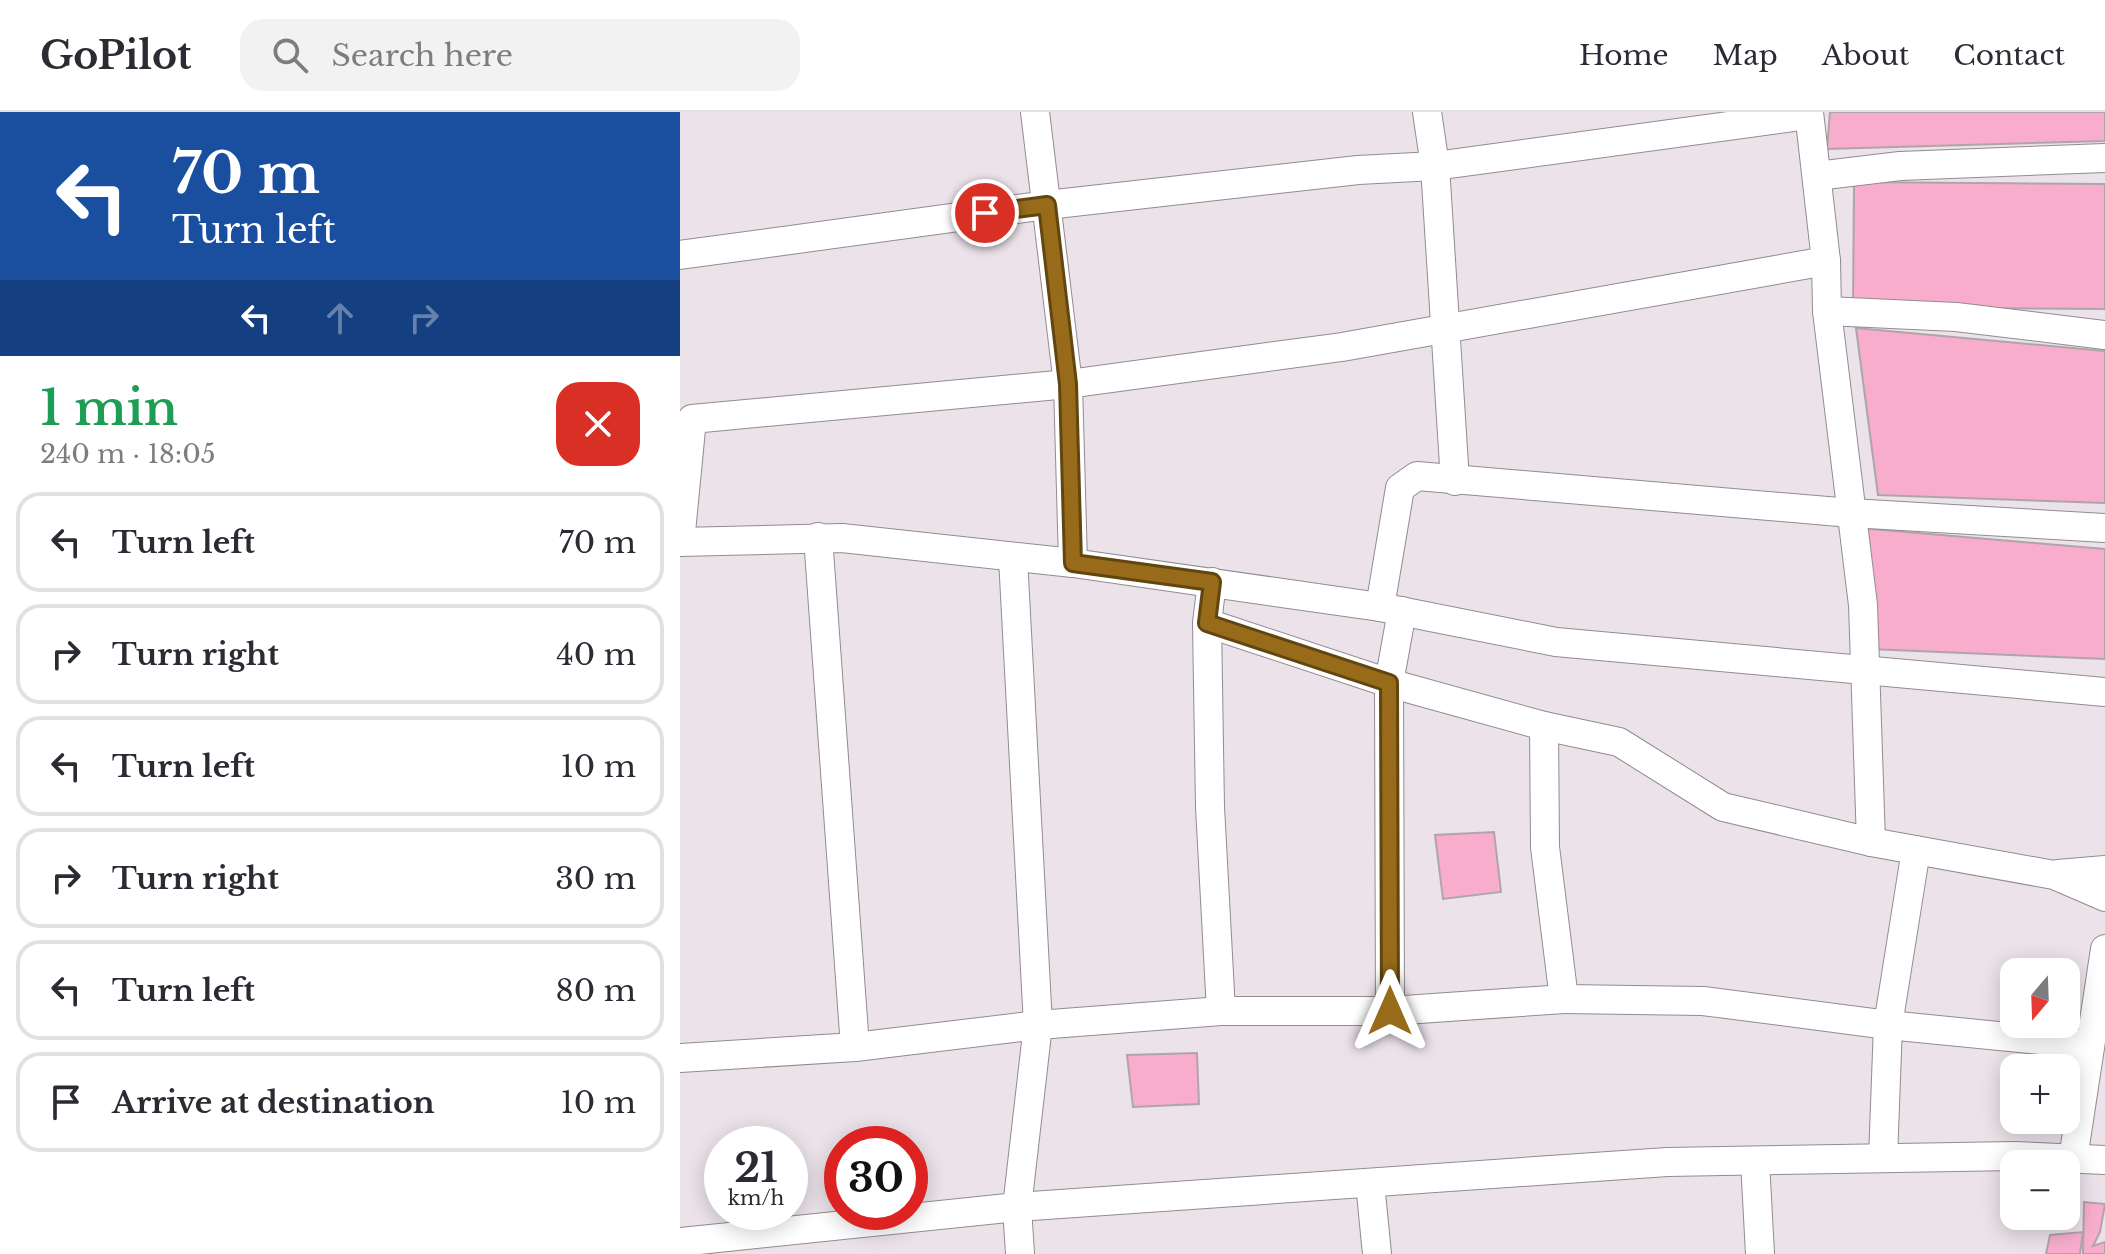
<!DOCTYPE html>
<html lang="en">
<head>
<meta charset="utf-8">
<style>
	:root { --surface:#fff; --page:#f2f2f3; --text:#2b2b33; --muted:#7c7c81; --line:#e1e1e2 }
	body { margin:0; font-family:"Libre Baskerville",serif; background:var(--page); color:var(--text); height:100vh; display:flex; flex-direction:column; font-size:30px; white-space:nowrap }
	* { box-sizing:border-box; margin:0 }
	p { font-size:26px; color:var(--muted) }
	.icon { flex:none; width:44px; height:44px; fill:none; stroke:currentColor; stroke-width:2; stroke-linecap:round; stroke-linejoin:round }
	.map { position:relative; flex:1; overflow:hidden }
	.details { display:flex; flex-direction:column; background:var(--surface); width:680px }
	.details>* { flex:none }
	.guide { background:#1a4fa0; color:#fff; overflow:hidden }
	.needle { width:52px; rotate:199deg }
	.tools { position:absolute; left:1320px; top:846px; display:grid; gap:16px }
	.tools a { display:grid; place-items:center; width:80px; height:80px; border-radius:16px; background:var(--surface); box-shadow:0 4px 20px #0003; font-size:40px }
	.speed { position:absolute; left:24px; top:1014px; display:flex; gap:16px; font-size:40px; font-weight:700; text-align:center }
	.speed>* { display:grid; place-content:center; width:104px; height:104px; border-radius:50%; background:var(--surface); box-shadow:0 4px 20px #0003; line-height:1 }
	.speed small { font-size:20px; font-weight:400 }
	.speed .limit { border:12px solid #d22; background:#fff; color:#111 }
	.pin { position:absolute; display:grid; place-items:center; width:68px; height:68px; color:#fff; margin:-34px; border:4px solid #fff; border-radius:50%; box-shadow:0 2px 8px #0007 }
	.me { position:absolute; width:88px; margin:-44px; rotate:0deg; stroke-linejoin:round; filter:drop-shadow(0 0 6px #0008) }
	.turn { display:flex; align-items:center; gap:28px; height:168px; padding:0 40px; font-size:36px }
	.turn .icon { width:104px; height:104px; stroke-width:2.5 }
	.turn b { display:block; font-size:56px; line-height:68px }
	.lanes { display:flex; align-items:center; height:76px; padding:0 40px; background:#0003; justify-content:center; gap:40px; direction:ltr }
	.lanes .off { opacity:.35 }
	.round { display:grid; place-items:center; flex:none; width:84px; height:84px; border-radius:24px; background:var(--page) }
	.headline { display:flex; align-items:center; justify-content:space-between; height:136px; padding:0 40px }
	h1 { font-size:48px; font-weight:600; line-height:60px; color:#1e9e55 }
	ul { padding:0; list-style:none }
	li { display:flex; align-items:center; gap:24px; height:100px; margin:0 16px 12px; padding:0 24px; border:4px solid var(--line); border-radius:24px }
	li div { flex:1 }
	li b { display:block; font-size:30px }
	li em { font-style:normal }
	header { display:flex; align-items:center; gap:48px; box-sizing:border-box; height:112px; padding:0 40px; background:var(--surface); border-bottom:2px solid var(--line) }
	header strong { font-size:38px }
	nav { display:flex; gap:44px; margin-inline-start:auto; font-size:28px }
	.search { width:560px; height:72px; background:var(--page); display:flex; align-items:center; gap:20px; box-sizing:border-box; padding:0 28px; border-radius:24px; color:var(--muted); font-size:30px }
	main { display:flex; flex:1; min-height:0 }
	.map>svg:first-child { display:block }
	.building { fill:#f8adcd; stroke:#afa5a9; stroke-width:2 }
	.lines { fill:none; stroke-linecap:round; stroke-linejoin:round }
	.minor-casing { stroke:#938b91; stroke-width:30 }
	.minor { stroke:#fff; stroke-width:28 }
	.route-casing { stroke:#624610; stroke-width:20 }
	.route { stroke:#976b19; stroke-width:14 }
</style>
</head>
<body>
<header>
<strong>GoPilot</strong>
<div class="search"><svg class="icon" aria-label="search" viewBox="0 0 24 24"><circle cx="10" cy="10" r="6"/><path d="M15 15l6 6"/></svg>Search here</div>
<nav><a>Home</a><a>Map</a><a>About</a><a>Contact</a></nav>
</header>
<main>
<section class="details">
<div class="guide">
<div class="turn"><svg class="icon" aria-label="left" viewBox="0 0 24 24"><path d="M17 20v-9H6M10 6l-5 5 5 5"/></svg><div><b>70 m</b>Turn left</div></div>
<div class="lanes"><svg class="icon" aria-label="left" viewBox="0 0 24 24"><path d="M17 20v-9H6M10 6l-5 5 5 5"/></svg><svg class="icon off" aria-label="ahead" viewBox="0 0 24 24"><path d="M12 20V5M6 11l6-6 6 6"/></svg><svg class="icon off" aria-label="right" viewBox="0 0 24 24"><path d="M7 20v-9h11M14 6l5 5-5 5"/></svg></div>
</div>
<div class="headline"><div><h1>1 min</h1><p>240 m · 18:05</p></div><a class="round" style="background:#d93025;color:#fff"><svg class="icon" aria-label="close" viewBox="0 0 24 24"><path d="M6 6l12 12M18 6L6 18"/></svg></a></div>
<ul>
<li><svg class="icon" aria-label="left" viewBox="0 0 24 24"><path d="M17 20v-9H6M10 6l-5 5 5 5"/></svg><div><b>Turn left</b></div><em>70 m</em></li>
<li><svg class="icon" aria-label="right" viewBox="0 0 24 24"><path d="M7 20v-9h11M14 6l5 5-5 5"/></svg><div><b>Turn right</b></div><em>40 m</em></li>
<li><svg class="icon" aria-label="left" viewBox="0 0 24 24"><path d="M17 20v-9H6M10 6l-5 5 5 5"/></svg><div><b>Turn left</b></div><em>10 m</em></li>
<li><svg class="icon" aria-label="right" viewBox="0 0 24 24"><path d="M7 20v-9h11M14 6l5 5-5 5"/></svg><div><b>Turn right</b></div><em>30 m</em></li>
<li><svg class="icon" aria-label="left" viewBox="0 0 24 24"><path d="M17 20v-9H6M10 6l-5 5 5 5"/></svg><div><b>Turn left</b></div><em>80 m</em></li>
<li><svg class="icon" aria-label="arrive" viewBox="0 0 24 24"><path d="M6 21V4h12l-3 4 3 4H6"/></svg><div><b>Arrive at destination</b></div><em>10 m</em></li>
</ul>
</section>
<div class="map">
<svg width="1425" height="1142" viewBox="0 0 1425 1142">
	<rect width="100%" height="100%" fill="#ebe2ea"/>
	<!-- building -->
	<g class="building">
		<polygon points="1150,0 1425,0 1425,29 1147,37"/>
		<polygon points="1174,70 1425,72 1425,197 1173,195"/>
		<polygon points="1176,216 1425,239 1425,391 1198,383"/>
		<polygon points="1180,416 1425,437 1425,547 1190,537"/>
		<polygon points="814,720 821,780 763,787 755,723"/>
		<polygon points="517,941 519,992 453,995 447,943"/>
		<polygon points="1404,1090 1425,1092 1420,1120 1413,1134 1425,1130 1425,1142 1403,1142"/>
		<polygon points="1403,1120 1400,1142 1366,1142 1370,1123"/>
	</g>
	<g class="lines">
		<defs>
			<g id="minor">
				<polyline points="355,0 388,272 393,451"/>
				<polyline points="747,0 755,54 775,369"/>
				<polyline points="1129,0 1146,149 1147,199 1183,493 1191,730"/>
				<polyline points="1137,64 1220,54 1425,46"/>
				<polyline points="0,143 367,93 678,58 755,54 1129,3"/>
				<polyline points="1147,199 1276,205 1425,223"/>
				<polyline points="138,425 175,935"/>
				<polyline points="0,430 162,426 393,451 700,495 876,530 1425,580"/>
				<polyline points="0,430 12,307 388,272 662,235 1146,149"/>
				<polyline points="333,446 358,913 337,1095 340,1142"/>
				<polyline points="532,470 527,511 530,695 541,899"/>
				<polyline points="700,495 720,376 737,364 1171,401 1425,416"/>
				<polyline points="722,499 709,571 710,899 884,887 865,735 864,614"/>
				<polyline points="527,511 709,571 864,614 939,630 1043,695 1191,730 1374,763 1425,785"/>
				<polyline points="1378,762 1425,758"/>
				<polyline points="884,887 1023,889 1208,913 1236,738"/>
				<polyline points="0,946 175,935 358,913 541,899 710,899"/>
				<polyline points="1203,1046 1208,913 1410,933"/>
				<polyline points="1393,1047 1425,837"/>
				<polyline points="1075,1049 1080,1142"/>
				<polyline points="690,1071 697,1142"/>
				<polyline points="0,1130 337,1095 987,1050 1335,1044 1425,1048"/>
			</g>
		</defs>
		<!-- minor casing -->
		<use href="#minor" class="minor-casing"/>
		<!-- minor -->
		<use href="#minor" class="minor"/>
	</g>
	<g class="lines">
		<defs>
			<polyline id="route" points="305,101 367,93 388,272 393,451 532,470 527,511 709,571 710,899"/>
		</defs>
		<!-- route casing -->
		<use href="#route" class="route-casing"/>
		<!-- route -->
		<use href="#route" class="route"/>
	</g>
</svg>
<div class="tools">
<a><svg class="needle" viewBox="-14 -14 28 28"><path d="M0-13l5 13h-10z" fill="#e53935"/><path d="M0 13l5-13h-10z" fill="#7c7c81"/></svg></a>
<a>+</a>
<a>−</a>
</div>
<div class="speed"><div>21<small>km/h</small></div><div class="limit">30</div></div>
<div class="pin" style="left:305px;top:101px;background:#d93025"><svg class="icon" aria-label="arrive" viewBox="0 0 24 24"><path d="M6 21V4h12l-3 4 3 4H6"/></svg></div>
<svg class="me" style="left:710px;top:899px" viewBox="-20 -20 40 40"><path d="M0-17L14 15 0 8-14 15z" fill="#976b19" stroke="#fff" stroke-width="4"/></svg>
</div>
</main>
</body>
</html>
